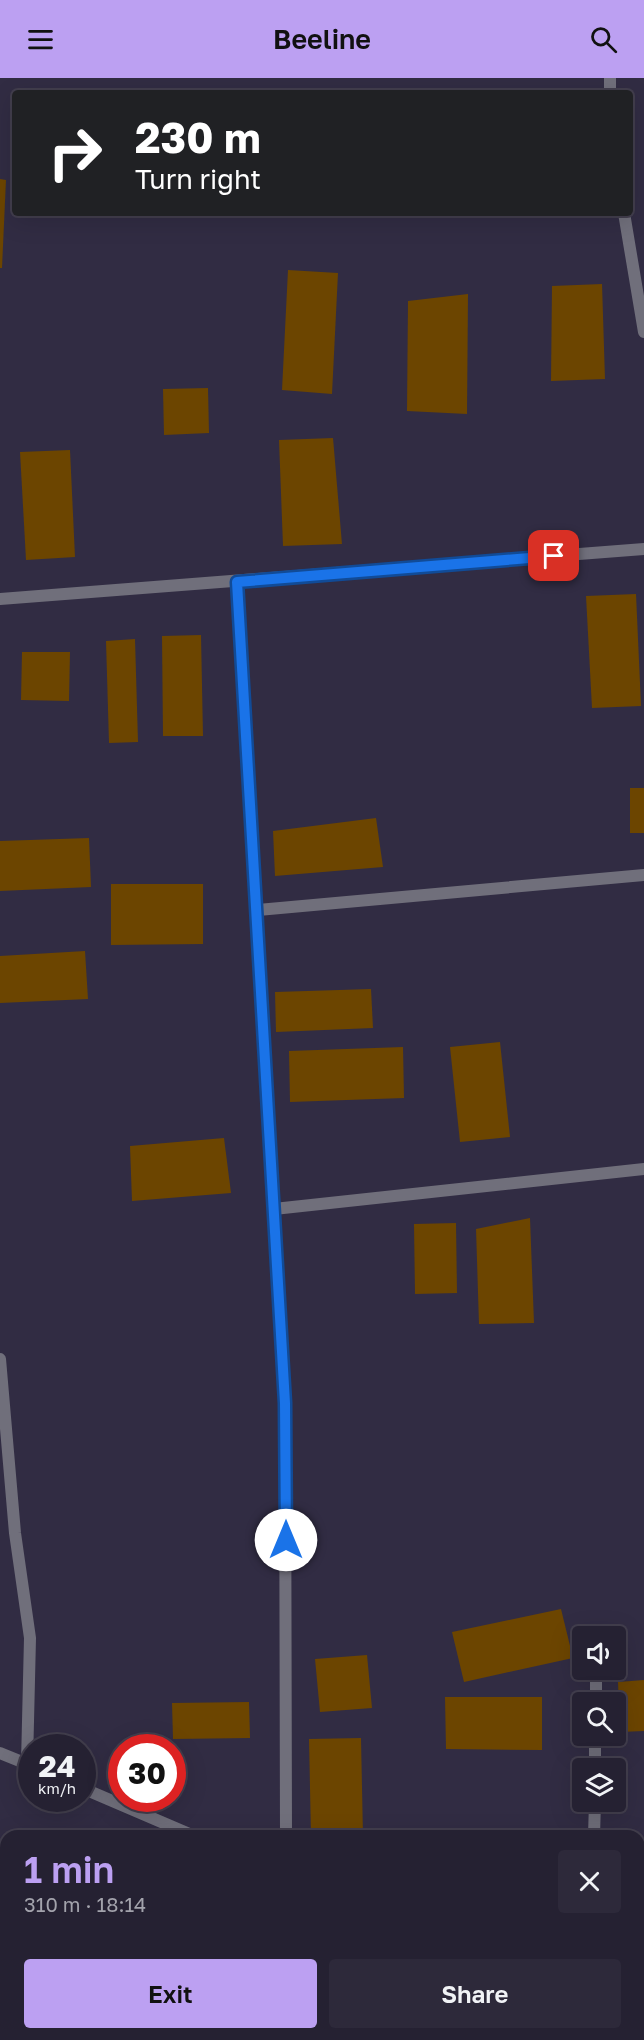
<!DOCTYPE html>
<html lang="en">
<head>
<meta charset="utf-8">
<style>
	:root { --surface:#252132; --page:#2d293a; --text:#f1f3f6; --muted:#a3a3ac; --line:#423e4d; --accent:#bca0f2 }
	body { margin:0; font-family:"Golos Text",sans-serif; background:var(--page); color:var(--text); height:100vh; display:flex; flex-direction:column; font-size:22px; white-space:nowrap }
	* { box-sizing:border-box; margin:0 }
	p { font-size:20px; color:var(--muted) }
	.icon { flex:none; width:33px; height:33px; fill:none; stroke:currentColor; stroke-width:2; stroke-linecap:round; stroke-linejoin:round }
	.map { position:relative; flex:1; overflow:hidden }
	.details { position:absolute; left:0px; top:1752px; width:645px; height:210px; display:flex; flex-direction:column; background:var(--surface); border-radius:18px 18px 0 0; box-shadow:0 6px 24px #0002,0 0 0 2px var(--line) }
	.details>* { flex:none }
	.guide { position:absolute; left:12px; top:12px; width:621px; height:126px; border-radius:6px; box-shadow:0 6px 24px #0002,0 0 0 2px var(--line); background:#202124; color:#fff; overflow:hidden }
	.buttons { position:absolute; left:572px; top:1548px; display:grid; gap:12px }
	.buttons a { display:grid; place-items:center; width:54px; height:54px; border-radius:6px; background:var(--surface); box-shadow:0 6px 24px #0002,0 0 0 2px var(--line); font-size:30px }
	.speed { position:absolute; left:18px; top:1656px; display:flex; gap:12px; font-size:30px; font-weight:700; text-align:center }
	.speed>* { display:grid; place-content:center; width:78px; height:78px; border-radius:50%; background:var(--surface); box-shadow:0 6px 24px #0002,0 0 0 2px var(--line); line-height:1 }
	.speed small { font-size:15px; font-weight:400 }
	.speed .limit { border:9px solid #d22; background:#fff; color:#111 }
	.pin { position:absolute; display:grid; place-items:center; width:51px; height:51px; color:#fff; margin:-26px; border-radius:12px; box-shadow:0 3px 9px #0006 }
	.me { position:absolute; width:66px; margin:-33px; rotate:0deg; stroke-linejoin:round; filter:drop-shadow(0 0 4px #0008) }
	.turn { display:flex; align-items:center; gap:21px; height:126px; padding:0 24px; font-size:27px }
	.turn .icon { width:78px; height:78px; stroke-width:2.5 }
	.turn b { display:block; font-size:42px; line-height:51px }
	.round { display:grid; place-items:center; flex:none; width:63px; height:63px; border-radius:6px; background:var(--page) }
	.overview { display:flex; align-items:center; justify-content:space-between; height:102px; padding:0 24px }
	h1 { font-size:36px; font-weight:600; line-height:45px; color:var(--accent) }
	.button { display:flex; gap:12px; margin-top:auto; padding:12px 24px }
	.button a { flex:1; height:69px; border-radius:6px; background:var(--accent); color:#111; font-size:24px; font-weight:600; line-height:69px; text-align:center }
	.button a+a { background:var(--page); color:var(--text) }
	header { display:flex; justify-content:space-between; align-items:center; height:78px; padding:0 24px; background:var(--accent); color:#111; font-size:27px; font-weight:600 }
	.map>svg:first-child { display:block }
	.building { fill:#6c4500 }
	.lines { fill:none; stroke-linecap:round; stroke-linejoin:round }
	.minor { stroke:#706f7b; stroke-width:12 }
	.route-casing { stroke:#114b97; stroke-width:15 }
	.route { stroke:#1a73e8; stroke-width:10 }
</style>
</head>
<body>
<header><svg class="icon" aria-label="menu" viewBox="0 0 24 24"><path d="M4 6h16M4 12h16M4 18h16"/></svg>Beeline<svg class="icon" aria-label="search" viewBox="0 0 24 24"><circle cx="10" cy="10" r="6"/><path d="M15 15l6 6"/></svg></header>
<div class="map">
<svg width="644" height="1962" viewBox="0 0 644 1962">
	<rect width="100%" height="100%" fill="#312c43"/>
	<!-- building -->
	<g class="building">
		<polygon points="0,101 6,102 2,190 0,190"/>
		<polygon points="288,192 338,195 332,316 282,312"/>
		<polygon points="602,206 605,301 551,303 552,208"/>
		<polygon points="468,216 467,336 407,333 408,223"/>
		<polygon points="208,310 209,355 164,357 163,311"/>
		<polygon points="333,360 342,466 283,468 279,362"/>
		<polygon points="70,372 75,479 26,482 20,374"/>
		<polygon points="636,516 641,628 592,630 586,518"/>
		<polygon points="201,557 203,658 163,658 162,558"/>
		<polygon points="135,561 138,664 109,665 106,563"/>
		<polygon points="22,574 70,574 69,623 21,622"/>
		<rect x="630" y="710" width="14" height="45"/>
		<polygon points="376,740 383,789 275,798 273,753"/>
		<polygon points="89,760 91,809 0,813 0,763"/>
		<polygon points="111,806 203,806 203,866 111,867"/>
		<polygon points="85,873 88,921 0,925 0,878"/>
		<polygon points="371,911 373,950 276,954 275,914"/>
		<polygon points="500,964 510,1059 460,1064 450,969"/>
		<polygon points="403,969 404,1020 290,1024 289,973"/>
		<polygon points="224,1060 231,1115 132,1123 130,1068"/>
		<polygon points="530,1140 534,1245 479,1246 476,1151"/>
		<polygon points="456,1145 457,1215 415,1216 414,1146"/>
		<polygon points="561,1531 573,1580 464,1604 452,1554"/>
		<polygon points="367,1577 372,1630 320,1634 315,1581"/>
		<polygon points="644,1602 644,1653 620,1654 618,1604"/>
		<polygon points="445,1619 542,1619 542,1672 446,1671"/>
		<polygon points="249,1624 250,1660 173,1661 172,1625"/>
		<polygon points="361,1660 363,1758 311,1758 309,1661"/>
		<polygon points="396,1956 444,1956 444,1962 395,1962"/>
	</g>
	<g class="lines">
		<!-- minor -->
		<g class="minor">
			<polyline points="610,15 610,0"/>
			<polyline points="624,135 644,254"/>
			<polyline points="237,504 285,1325 286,1758"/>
			<polyline points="0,521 644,471"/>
			<polyline points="258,832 644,797"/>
			<polyline points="274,1131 644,1091"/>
			<polyline points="0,1281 15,1455 30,1560 27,1685"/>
			<polyline points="596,1624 596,1592"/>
			<polyline points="0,1675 32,1688"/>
			<polyline points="595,1690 595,1658"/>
			<polyline points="82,1710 194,1758"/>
			<polyline points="594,1758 595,1724"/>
			<polyline points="639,1913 644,1915"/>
			<polyline points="264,1962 264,1956"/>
		</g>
	</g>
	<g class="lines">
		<defs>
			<polyline id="route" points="286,1462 285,1325 237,504 554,478"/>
		</defs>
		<!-- route casing -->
		<use href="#route" class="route-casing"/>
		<!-- route -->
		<use href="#route" class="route"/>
	</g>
</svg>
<div class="buttons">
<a><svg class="icon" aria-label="sound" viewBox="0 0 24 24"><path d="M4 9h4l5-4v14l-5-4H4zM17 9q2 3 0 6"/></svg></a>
<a><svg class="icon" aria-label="search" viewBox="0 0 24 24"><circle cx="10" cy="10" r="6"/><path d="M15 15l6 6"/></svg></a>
<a><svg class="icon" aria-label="layers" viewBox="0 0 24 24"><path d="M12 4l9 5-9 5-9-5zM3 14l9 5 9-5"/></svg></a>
</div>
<div class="speed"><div>24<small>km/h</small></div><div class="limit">30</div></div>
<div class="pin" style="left:554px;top:478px;background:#d93025"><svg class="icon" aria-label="arrive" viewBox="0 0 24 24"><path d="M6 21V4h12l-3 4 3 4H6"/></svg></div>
<svg class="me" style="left:286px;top:1462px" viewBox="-20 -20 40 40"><circle r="19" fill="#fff"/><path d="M0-13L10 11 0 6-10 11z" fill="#1a73e8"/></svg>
<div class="guide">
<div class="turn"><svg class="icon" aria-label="right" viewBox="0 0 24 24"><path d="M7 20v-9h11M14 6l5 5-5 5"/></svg><div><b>230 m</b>Turn right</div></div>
</div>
<section class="details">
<div class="overview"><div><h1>1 min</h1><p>310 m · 18:14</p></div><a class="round"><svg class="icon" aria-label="close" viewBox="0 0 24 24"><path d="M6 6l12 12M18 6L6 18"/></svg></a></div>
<div class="button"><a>Exit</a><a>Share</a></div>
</section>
</div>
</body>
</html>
